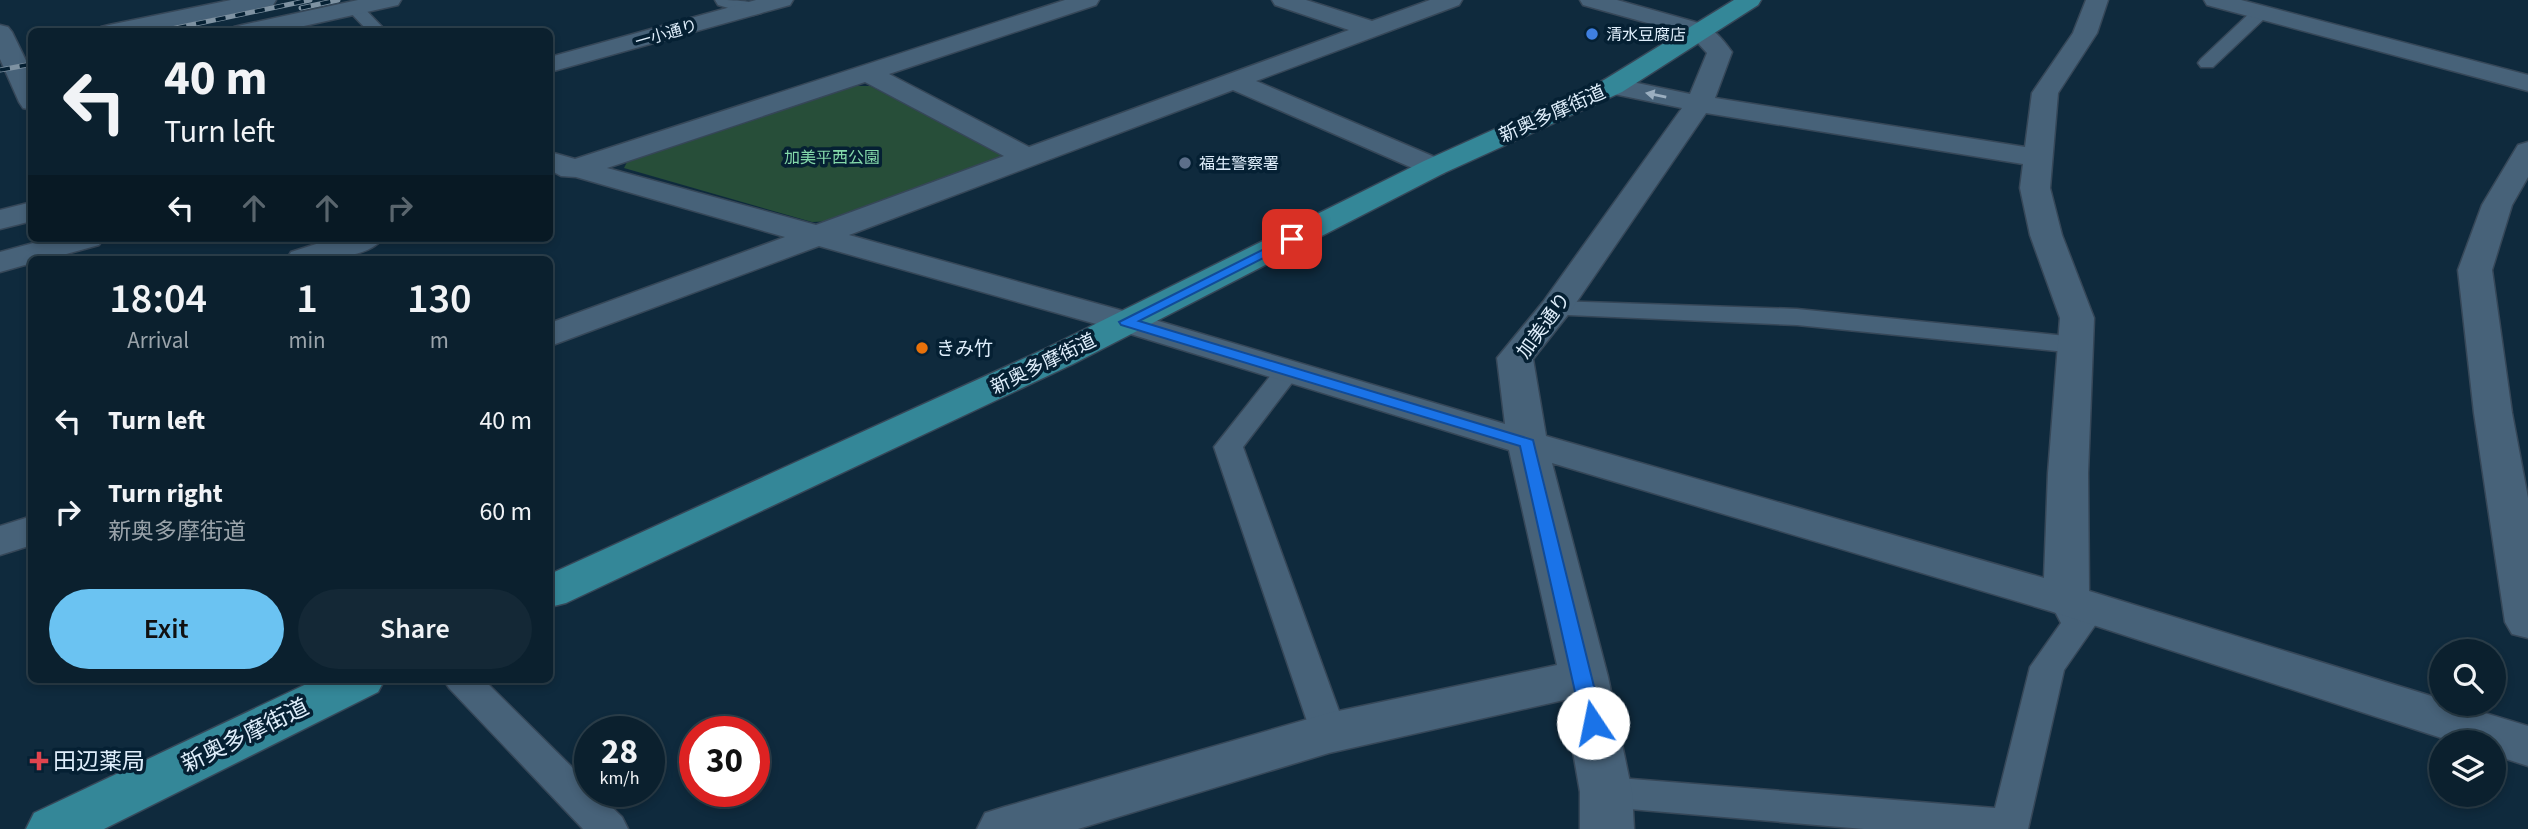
<!DOCTYPE html>
<html lang="en">
<head>
<meta charset="utf-8">
<style>
	:root { --surface:#0b202e; --page:#142836; --text:#f1f3f6; --muted:#9aa3aa; --line:#2b3e4a; --accent:#6bc3f2 }
	body { margin:0; font-family:"Source Sans 3","Noto Sans JP",sans-serif; background:var(--page); color:var(--text); height:100vh; display:flex; flex-direction:column; font-size:26px; white-space:nowrap }
	* { box-sizing:border-box; margin:0 }
	p { font-size:23px; color:var(--muted) }
	.icon { flex:none; width:38px; height:38px; fill:none; stroke:currentColor; stroke-width:2; stroke-linecap:round; stroke-linejoin:round }
	.map { position:relative; flex:1; overflow:hidden }
	.drawer { position:absolute; left:28px; top:256px; width:525px; height:427px; display:flex; flex-direction:column; background:var(--surface); border-radius:10px; box-shadow:0 4px 10px #0003,0 0 0 2px var(--line) }
	.drawer>* { flex:none }
	.hud { position:absolute; left:28px; top:28px; width:525px; height:214px; border-radius:10px; box-shadow:0 4px 10px #0003,0 0 0 2px var(--line); background:#0b202e; color:var(--text); overflow:hidden }
	.controls { position:absolute; left:2429px; top:639px; display:grid; gap:14px }
	.controls a { display:grid; place-items:center; width:77px; height:77px; border-radius:50%; background:var(--surface); box-shadow:0 4px 10px #0003,0 0 0 2px var(--line); font-size:35px }
	.speed { position:absolute; left:574px; top:716px; display:flex; gap:14px; font-size:35px; font-weight:700; text-align:center }
	.speed>* { display:grid; place-content:center; width:91px; height:91px; border-radius:50%; background:var(--surface); box-shadow:0 4px 10px #0003,0 0 0 2px var(--line); line-height:1 }
	.speed small { font-size:18px; font-weight:400 }
	.speed .limit { border:10px solid #d22; background:#fff; color:#111 }
	.pin { position:absolute; display:grid; place-items:center; width:60px; height:60px; color:#fff; margin:-30px; border-radius:14px; box-shadow:0 4px 10px #0006 }
	.me { position:absolute; width:77px; margin:-38px; rotate:349deg; stroke-linejoin:round; filter:drop-shadow(0 0 5px #0008) }
	.turn { display:flex; align-items:center; gap:24px; height:147px; padding:0 21px; font-size:32px }
	.turn .icon { width:91px; height:91px; stroke-width:2.5 }
	.turn b { display:block; font-size:49px; line-height:60px }
	.lanes { display:flex; align-items:center; height:66px; padding:0 21px; background:#0003; justify-content:center; gap:35px; direction:ltr }
	.lanes .off { opacity:.35 }
	.eta { display:flex; justify-content:space-evenly; align-items:center; height:119px; text-align:center }
	.eta b { font-size:42px; font-weight:600; line-height:49px }
	.cta { display:flex; gap:14px; margin-top:auto; padding:14px 21px }
	.cta a { flex:1; height:80px; border-radius:42px; background:var(--accent); color:#111; font-size:28px; font-weight:600; line-height:80px; text-align:center }
	.cta a+a { background:var(--page); color:var(--text) }
	ul { padding:0; list-style:none }
	li { display:flex; align-items:center; gap:21px; height:91px; padding:0 21px }
	li div { flex:1 }
	li b { display:block; font-size:26px }
	li em { font-style:normal }
	.map>svg:first-child { display:block }
	.green { fill:#274e39 }
	.lines { fill:none; stroke-linecap:round; stroke-linejoin:round }
	.service-casing { stroke:#364758; stroke-width:3 }
	.minor-casing { stroke:#364758; stroke-width:3 }
	.tertiary-casing { stroke:#364758; stroke-width:3 }
	.primary-casing { stroke:#364758; stroke-width:3 }
	.service { fill:#476279; fill-rule:evenodd }
	.minor { fill:#476279; fill-rule:evenodd }
	.tertiary { fill:#476279; fill-rule:evenodd }
	.primary { fill:#348798; fill-rule:evenodd }
	.rail-casing { stroke:#7e92a2; stroke-width:5 }
	.rail { stroke:#052033; stroke-width:3.5; stroke-dasharray:10; stroke-linecap:butt }
	.oneway { fill:#9bafc0 }
	.route { fill:#1a73e8; stroke:#114b97; stroke-width:2 }
	.shop-dot { fill:#3f7fe0; stroke:#052033; stroke-width:2.5 }
	.service-dot { fill:#5c6f8a; stroke:#052033; stroke-width:2.5 }
	.food-dot { fill:#e8710a; stroke:#052033; stroke-width:2.5 }
	.health-dot { fill:#e0444e; stroke:#052033; stroke-width:2.5 }
	.labels { text-anchor:middle; stroke-width:7; stroke-linejoin:round; paint-order:stroke }
	.far-street-label { font-size:16px; fill:#dfeefb; stroke:#052033 }
	.far-poi-label { font-size:16px; fill:#dfeefb; stroke:#052033; text-anchor:start }
	.far-park-label { font-size:16px; fill:#84d9aa; stroke:#052033 }
	.street-label { font-size:19px; fill:#dfeefb; stroke:#052033 }
	.poi-label { font-size:19px; fill:#dfeefb; stroke:#052033; text-anchor:start }
	.near-street-label { font-size:23px; fill:#dfeefb; stroke:#052033 }
	.near-poi-label { font-size:23px; fill:#dfeefb; stroke:#052033; text-anchor:start }
</style>
</head>
<body>
<div class="map">
<svg width="2528" height="829" viewBox="0 0 2528 829">
	<rect width="100%" height="100%" fill="#0f2a3d"/>
	<!-- green -->
	<polygon class="green" points="853,86 870,86 1001,153 997,164 837,221 812,222 624,168 628,160"/>
	<g class="lines">
		<defs>
			<g id="service">
				<polygon points="354,3 360,4 387,32 369,32 346,8"/>
				<polygon points="2260,8 2266,9 2268,13 2266,17 2213,67 2201,67 2198,63 2201,59 2254,9"/>
				<polygon points="1555,301 1797,309 2076,337 2085,339 2089,345 2085,351 2076,353 1797,325 1546,314 1542,309 1546,304"/>
				<polygon points="1288,363 1297,365 1301,371 1243,447 1347,733 1342,743 1329,747 1316,743 1311,733 1214,447 1279,365"/>
				<polygon points="2066,588 2078,592 2096,624 2064,670 2028,829 1864,829 1606,807 1592,803 1587,792 1592,781 1606,777 1995,808 2030,667 2061,623 2049,600 2054,592"/>
				<polygon points="443,679 483,679 590,785 590,791 595,791 622,817 628,829 583,829 449,688"/>
			</g>
			<g id="minor">
				<polygon points="231,0 276,0 273,5 265,7 146,32 97,32 101,27 109,25"/>
				<polygon points="358,0 401,0 398,5 277,32 230,32 234,27 242,25"/>
				<path d="M 715,0 C 729,0 755,0 765,8 L 761,13 L 753,15 L 718,5 Z"/>
				<path d="M 1065,0 L 1099,0 L 1096,5 L 889,74 L 1029,147 L 1349,30 L 1275,5 L 1272,0 L 1306,0 L 1372,21 L 1430,0 L 1462,0 L 1459,5 L 1256,81 L 1444,161 L 1449,167 L 1444,173 L 1434,176 L 1424,173 L 1233,90 L 849,235 L 1138,315 L 1505,424 L 1497,358 L 1543,302 L 1682,108 L 1604,92 L 1600,86 L 1604,80 L 1613,78 L 1690,94 L 1707,53 L 1686,30 L 1690,25 C 1708,20 1722,38 1732,52 L 1715,98 L 2025,147 L 2032,93 L 2073,33 L 2086,0 L 2108,0 L 2097,33 L 2058,93 L 2050,188 L 2062,235 L 2094,318 L 2088,473 L 2089,591 L 2441,699 L 2441,704 L 2455,704 L 2528,726 L 2528,766 L 2494,755 L 2494,742 L 2454,742 L 2050,611 L 1552,463 L 1608,677 L 1632,792 L 1634,829 L 1580,829 L 1580,792 L 1564,700 L 1329,753 L 1078,829 L 977,829 L 985,813 L 1004,807 L 1329,713 L 1557,665 L 1509,450 L 1114,329 L 819,246 L 550,346 L 550,323 L 785,237 L 576,177 L 561,176 L 550,170 L 550,152 L 575,159 ZM 865,82 L 1004,156 L 816,225 L 607,168 ZM 1706,113 L 2023,164 L 2020,188 L 2030,235 L 2060,318 L 2048,473 L 2044,578 L 1546,436 L 1533,359 L 1567,316 Z"/>
				<polygon points="2204,0 2241,0 2528,75 2528,91 2207,5"/>
				<polygon points="0,25 8,27 12,32 32,73 32,110 23,108 19,102 0,59"/>
				<polygon points="2528,142 2528,177 2512,205 2492,270 2512,413 2528,498 2528,638 2512,634 2505,622 2474,413 2458,270 2482,205 2518,145"/>
				<polygon points="52,238 104,238 99,245 48,259 32,259 32,263 0,272 0,252"/>
				<path d="M 335,238 L 383,238 C 367,261 312,259 287,259 L 291,252 Z"/>
				<polygon points="32,516 32,545 0,555 0,526"/>
			</g>
			<g id="tertiary">
				<polygon points="756,0 793,0 790,5 550,72 550,57"/>
				<polygon points="1580,0 1617,0 1706,25 1710,30 1706,35 1698,37 1583,5"/>
				<polygon points="32,202 32,221 0,229 0,210"/>
			</g>
			<g id="primary">
				<polygon points="1734,0 1761,0 1758,5 1622,92 1444,173 1073,364 566,603 550,607 550,574 1047,348 1424,161 1604,80"/>
				<polygon points="317,679 385,679 378,692 104,829 26,829 34,813"/>
			</g>
		</defs>
		<!-- service casing -->
		<use href="#service" class="service-casing"/>
		<!-- minor casing -->
		<use href="#minor" class="minor-casing"/>
		<!-- tertiary casing -->
		<use href="#tertiary" class="tertiary-casing"/>
		<!-- primary casing -->
		<use href="#primary" class="primary-casing"/>
		<!-- service -->
		<use href="#service" class="service"/>
		<!-- minor -->
		<use href="#minor" class="minor"/>
		<!-- tertiary -->
		<use href="#tertiary" class="tertiary"/>
		<!-- primary -->
		<use href="#primary" class="primary"/>
		<defs>
			<g id="rail">
				<polyline points="301,8 338,0"/>
				<polyline points="157,32 310,0"/>
				<polyline points="0,70 32,64"/>
			</g>
		</defs>
		<!-- rail casing -->
		<use href="#rail" class="rail-casing"/>
		<!-- rail -->
		<use href="#rail" class="rail"/>
	</g>
	<!-- one-way arrows -->
	<defs><path id="oneway-solid" d="M-6-.8H1V-3.2L6.5 0L1 3.2V.8H-6Z" transform="scale(1.75)"/></defs>
	<use class="oneway" href="#oneway-solid" transform="translate(1656 95) rotate(-168)"/>
	<!-- route -->
	<polygon class="route" points="1292,235 1297,236 1297,241 1139,321 1533,440 1603,723 1600,729 1593,731 1585,729 1582,723 1520,446 1121,325 1119,322"/>
	<!-- markers -->
	<circle class="shop-dot" cx="1592" cy="34" r="7"/>
	<circle class="service-dot" cx="1185" cy="163" r="7"/>
	<circle class="food-dot" cx="922" cy="348" r="7"/>
	<path class="health-dot" d="M35.5 750.5h7v7h7v7h-7v7h-7v-7h-7v-7h7z"/>
	<g class="labels">
		<!-- far-street labels -->
		<g class="far-street-label">
			<text transform="translate(666 33) rotate(-16)" y="6">一小通り</text>
		</g>
		<!-- far-poi labels -->
		<g class="far-poi-label">
			<text x="1606" y="40">清水豆腐店</text>
			<text x="1199" y="169">福生警察署</text>
		</g>
		<!-- far-park labels -->
		<g class="far-park-label">
			<text x="832" y="163">加美平西公園</text>
		</g>
		<!-- street labels -->
		<g class="street-label">
			<text transform="translate(1552 113) rotate(-24)" y="7">新奥多摩街道</text>
			<text transform="translate(1543 325) rotate(-54)" y="7">加美通り</text>
			<text transform="translate(1043 363) rotate(-26)" y="7">新奥多摩街道</text>
		</g>
		<!-- poi labels -->
		<g class="poi-label">
			<text x="936" y="355">きみ竹</text>
		</g>
		<!-- near-street labels -->
		<g class="near-street-label">
			<text transform="translate(245 735) rotate(-26)" y="8">新奥多摩街道</text>
		</g>
		<!-- near-poi labels -->
		<g class="near-poi-label">
			<text x="53" y="769">田辺薬局</text>
		</g>
	</g>
</svg>
<div class="controls">
<a><svg class="icon" aria-label="search" viewBox="0 0 24 24"><circle cx="10" cy="10" r="6"/><path d="M15 15l6 6"/></svg></a>
<a><svg class="icon" aria-label="layers" viewBox="0 0 24 24"><path d="M12 4l9 5-9 5-9-5zM3 14l9 5 9-5"/></svg></a>
</div>
<div class="speed"><div>28<small>km/h</small></div><div class="limit">30</div></div>
<div class="pin" style="left:1292px;top:239px;background:#d93025"><svg class="icon" aria-label="arrive" viewBox="0 0 24 24"><path d="M6 21V4h12l-3 4 3 4H6"/></svg></div>
<svg class="me" style="left:1593px;top:723px" viewBox="-20 -20 40 40"><circle r="19" fill="#fff"/><path d="M0-13L10 11 0 6-10 11z" fill="#1a73e8"/></svg>
<div class="hud">
<div class="turn"><svg class="icon" aria-label="left" viewBox="0 0 24 24"><path d="M17 20v-9H6M10 6l-5 5 5 5"/></svg><div><b>40 m</b>Turn left</div></div>
<div class="lanes"><svg class="icon" aria-label="left" viewBox="0 0 24 24"><path d="M17 20v-9H6M10 6l-5 5 5 5"/></svg><svg class="icon off" aria-label="ahead" viewBox="0 0 24 24"><path d="M12 20V5M6 11l6-6 6 6"/></svg><svg class="icon off" aria-label="ahead" viewBox="0 0 24 24"><path d="M12 20V5M6 11l6-6 6 6"/></svg><svg class="icon off" aria-label="right" viewBox="0 0 24 24"><path d="M7 20v-9h11M14 6l5 5-5 5"/></svg></div>
</div>
<section class="drawer">
<div class="eta">
<div><b>18:04</b><p>Arrival</p></div>
<div><b>1</b><p>min</p></div>
<div><b>130</b><p>m</p></div>
</div>
<ul>
<li><svg class="icon" aria-label="left" viewBox="0 0 24 24"><path d="M17 20v-9H6M10 6l-5 5 5 5"/></svg><div><b>Turn left</b></div><em>40 m</em></li>
<li><svg class="icon" aria-label="right" viewBox="0 0 24 24"><path d="M7 20v-9h11M14 6l5 5-5 5"/></svg><div><b>Turn right</b><p>新奥多摩街道</p></div><em>60 m</em></li>
</ul>
<div class="cta"><a>Exit</a><a>Share</a></div>
</section>
</div>
</body>
</html>
